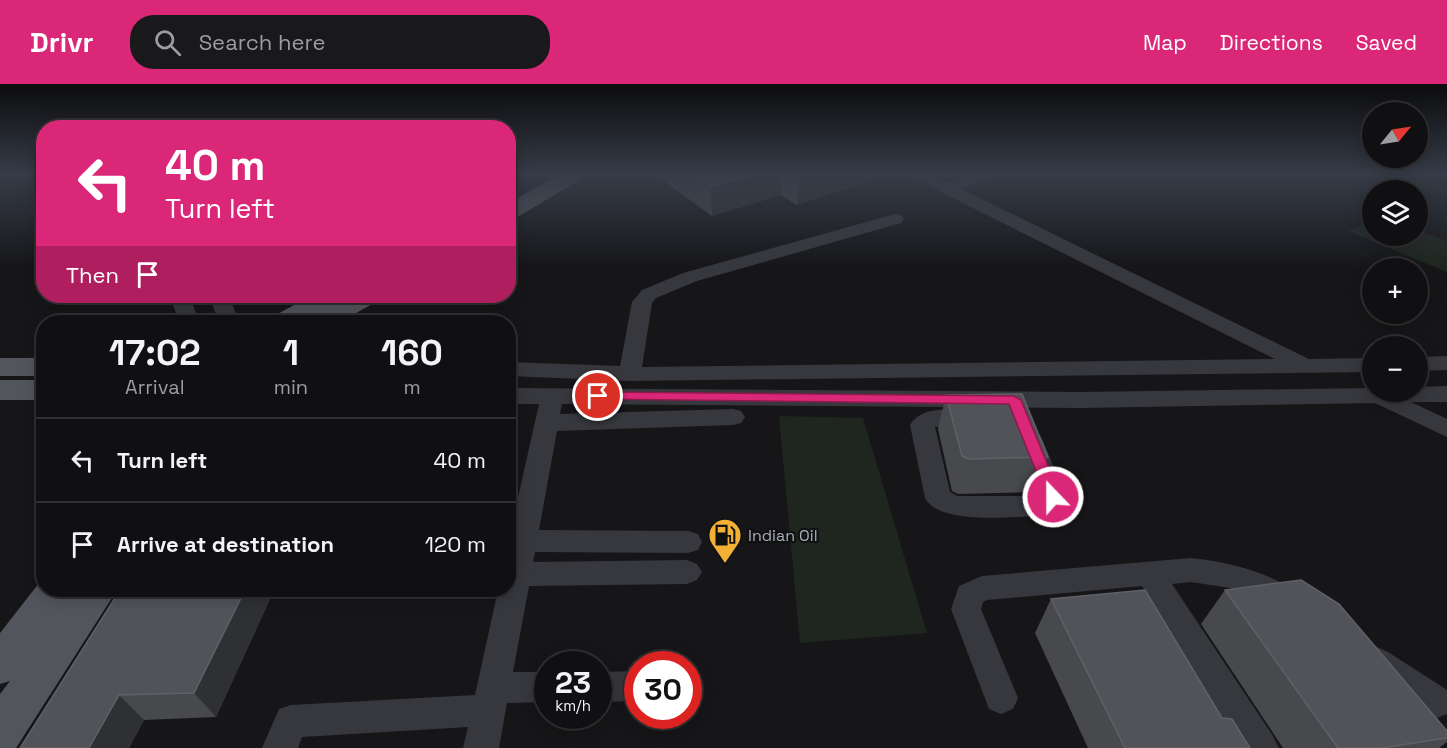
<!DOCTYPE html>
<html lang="en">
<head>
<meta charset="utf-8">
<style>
	:root { --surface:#101012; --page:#19191b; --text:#f1f3f6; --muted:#9c9d9f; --line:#303032; --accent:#db2777 }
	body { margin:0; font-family:"Space Grotesk",sans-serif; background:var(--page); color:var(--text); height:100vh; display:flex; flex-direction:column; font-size:22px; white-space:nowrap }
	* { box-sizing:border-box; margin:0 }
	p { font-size:20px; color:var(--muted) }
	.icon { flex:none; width:33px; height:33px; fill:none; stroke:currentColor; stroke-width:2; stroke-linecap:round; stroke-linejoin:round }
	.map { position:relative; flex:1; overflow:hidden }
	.sheet { position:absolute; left:36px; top:231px; width:480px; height:282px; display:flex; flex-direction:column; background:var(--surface); border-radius:24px; box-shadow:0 3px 15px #0003,0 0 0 2px var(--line) }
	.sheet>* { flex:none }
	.top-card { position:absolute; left:36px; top:36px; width:480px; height:183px; border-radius:24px; box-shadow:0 3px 15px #0003,0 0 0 2px var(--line); background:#db2777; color:#fff; overflow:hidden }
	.needle { width:39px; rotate:60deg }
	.tools { position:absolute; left:1362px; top:18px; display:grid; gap:12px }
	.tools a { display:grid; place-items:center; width:66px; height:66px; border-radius:50%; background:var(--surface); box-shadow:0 3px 15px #0003,0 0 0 2px var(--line); font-size:30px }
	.speed { position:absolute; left:534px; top:567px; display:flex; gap:12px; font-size:30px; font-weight:700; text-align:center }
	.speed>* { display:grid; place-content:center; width:78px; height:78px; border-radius:50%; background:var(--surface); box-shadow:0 3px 15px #0003,0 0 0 2px var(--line); line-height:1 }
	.speed small { font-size:15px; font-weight:400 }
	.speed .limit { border:9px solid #d22; background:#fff; color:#111 }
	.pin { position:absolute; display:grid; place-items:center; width:51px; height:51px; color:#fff; margin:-26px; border:3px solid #fff; border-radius:50%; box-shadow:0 2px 6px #0007 }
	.me { position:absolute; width:66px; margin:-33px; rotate:338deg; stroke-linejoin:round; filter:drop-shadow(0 0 4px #0008) }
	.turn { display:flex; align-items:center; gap:21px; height:126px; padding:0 30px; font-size:27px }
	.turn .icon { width:78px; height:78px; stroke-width:2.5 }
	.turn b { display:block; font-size:42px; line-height:51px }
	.then { display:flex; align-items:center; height:57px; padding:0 30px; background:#0003; gap:12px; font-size:22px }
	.eta { display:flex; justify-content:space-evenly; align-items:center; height:102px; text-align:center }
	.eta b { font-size:36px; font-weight:800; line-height:42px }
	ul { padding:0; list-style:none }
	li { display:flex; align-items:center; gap:18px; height:84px; padding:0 30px; border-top:2px solid var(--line) }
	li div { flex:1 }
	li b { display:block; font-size:22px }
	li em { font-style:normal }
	header { display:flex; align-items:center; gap:36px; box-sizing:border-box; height:84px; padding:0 30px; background:var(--accent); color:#fff }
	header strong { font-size:28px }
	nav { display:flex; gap:33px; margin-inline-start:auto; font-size:21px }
	.search { width:420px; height:54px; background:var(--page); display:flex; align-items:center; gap:15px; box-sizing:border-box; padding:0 21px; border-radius:24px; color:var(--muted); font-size:22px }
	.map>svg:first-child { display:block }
	.green { fill:#1e261f }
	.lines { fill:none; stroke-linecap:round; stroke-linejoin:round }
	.minor { fill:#37383d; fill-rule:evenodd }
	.major { fill:#53555c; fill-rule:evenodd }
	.wall { fill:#47494d }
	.shaded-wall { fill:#2f3033 }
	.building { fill:#525359; stroke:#5f6168; stroke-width:1.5 }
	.route { fill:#db2777; stroke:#8e194d; stroke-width:1.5 }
	.labels { text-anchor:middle; stroke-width:4.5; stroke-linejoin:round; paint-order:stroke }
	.poi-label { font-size:16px; fill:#a8adb8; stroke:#111113; text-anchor:start }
</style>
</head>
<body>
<header>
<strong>Drivr</strong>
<div class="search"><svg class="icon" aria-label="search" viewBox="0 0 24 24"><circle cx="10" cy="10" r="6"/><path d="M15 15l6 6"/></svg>Search here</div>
<nav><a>Map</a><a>Directions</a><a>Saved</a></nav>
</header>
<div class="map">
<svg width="1447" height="664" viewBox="0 0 1447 664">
	<rect width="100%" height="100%" fill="#161618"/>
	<!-- green -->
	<g class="green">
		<polygon points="1372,136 1372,152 1418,152 1418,146 1447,157 1447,188 1348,147"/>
		<polygon points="779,332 863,334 927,549 800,559"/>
	</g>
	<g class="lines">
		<!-- minor -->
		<g class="minor">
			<polygon points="912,91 932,91 948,99 969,91 991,91 989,94 961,105 1309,275 1372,274 1372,288 630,297 508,292 508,278 620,282 632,218 642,206 683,189 895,130 901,131 904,135 901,139 697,197 656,214 652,219 642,283 1275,275 941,108"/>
			<polygon points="170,212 190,212 199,238 179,238"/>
			<polygon points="209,212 229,212 239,238 219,238"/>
			<polygon points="1447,272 1447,286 1418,287 1418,273"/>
			<polygon points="1447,302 1447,318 1411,318 1447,335 1447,353 1375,319 1081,324 562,320 560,330 733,325 741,327 745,333 741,339 733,341 557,347 539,446 688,447 698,450 702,458 698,466 688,469 535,468 533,478 687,476 697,480 702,488 697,496 687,500 529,502 513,588 548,588 548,618 507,619 499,664 463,664 468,643 302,653 298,664 262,664 279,625 291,621 475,611 498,506 508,506 508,458 539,320 508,320 508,304 1081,308 1372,304 1372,308 1418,308 1418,303"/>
			<path d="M 971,326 L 980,328 L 983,334 L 980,340 L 935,343 L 950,408 L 957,412 L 1036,412 L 1038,410 L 1019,357 L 1022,351 L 1031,348 L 1040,351 L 1043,357 L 1066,413 C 1061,423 1053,429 1042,432 C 1013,432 940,442 925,414 L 910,341 C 922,321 950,326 971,326 Z"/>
			<path d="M 1191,474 C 1221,477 1286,489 1300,518 L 1296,527 L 1285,531 L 1230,504 L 1191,498 L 1172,500 L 1273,652 L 1279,664 L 1241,664 L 1142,502 L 987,516 L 983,518 L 981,525 L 1018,614 L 1013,625 L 1001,630 L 989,625 L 951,525 L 959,502 L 982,492 Z"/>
			<polygon points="1377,563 1388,568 1447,606 1447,630 1437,634 1425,629 1366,588 1361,578 1366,568"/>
			<polygon points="638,587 638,617 598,618 598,588"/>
		</g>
		<!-- major -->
		<g class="major">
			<polygon points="559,91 584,91 581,95 516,134 508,136 508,119"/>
			<polygon points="310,212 341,212 332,221 349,212 380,212 376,218 340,238 308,238 310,234 302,238 270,238 274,232"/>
			<rect x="0" y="274" width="44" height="18"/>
			<rect x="0" y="296" width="44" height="20"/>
			<polygon points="43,494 44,506 117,506 16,664 0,664 0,610 10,597 0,600 0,549"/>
		</g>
	</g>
	<!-- wall -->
	<g class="wall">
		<polygon points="656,91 872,91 872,96 797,121 781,111 712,132"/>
		<polygon points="946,311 1048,373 1035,408 958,410 952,407 938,345"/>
		<polygon points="120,506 266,506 271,513 216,633 144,636 129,664 20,664"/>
		<polygon points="1225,506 1447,647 1447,658 1439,664 1283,664 1201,540"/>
		<polygon points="1051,515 1222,634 1250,664 1088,664 1035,549"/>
	</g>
	<!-- shaded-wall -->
	<g class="shaded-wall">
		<polygon points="751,91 782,91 781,111 712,132 711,103"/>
		<polygon points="799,91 872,91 872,96 797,121"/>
		<polygon points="245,506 266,506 271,513 216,633 194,609"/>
		<polygon points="119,611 144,636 129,664 89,664"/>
	</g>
	<!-- building -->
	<g class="building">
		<polygon points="695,91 751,91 711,103"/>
		<polygon points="1022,310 1048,373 968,375 962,372 946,311"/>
		<polygon points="1301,496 1339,520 1447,647 1447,654 1381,664 1338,664 1225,506"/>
		<polygon points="120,506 245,506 194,609 119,611 89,664 20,664"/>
		<polygon points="1145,506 1222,634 1232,635 1250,664 1125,664 1051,515"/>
	</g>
	<!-- sky -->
	<linearGradient id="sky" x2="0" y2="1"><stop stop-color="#0c0c0d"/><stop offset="0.49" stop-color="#363c48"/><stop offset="1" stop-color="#363c48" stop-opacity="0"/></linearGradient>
	<rect width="1447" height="184" fill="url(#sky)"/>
	<!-- route -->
	<polygon class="route" points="598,308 1014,312 1021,316 1061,413 1058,417 1048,417 1009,320 594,315 592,312 594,309"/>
	<!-- icons -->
	<defs>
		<symbol id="fuel-pin" viewBox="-11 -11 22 30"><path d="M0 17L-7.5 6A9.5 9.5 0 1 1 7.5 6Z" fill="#f2b134" stroke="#111113"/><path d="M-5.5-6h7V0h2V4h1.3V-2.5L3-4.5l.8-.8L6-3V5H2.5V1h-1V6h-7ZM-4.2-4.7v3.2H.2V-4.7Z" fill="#111"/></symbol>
	</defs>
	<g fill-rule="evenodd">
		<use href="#fuel-pin" x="706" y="432" width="38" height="52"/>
	</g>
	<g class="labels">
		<!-- poi labels -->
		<g class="poi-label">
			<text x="748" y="457">Indian Oil</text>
		</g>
	</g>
</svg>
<div class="tools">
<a><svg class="needle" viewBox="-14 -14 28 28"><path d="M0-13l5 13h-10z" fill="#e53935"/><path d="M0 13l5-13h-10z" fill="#9c9d9f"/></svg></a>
<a><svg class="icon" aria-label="layers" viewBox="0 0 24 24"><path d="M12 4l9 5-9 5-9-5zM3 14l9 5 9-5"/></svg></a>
<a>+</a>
<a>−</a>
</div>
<div class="speed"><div>23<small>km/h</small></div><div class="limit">30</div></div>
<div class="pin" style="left:598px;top:312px;background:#d93025"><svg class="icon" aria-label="arrive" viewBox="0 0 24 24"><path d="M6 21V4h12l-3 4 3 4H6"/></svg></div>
<svg class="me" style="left:1053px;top:413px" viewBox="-20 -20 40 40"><circle r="17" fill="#db2777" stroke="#fff" stroke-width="3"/><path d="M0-11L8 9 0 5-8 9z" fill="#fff"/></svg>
<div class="top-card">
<div class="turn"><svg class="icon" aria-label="left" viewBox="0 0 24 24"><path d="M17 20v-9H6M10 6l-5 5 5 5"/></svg><div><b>40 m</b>Turn left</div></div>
<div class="then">Then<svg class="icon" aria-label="arrive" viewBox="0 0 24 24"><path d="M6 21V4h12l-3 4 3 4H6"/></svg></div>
</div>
<section class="sheet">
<div class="eta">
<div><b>17:02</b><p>Arrival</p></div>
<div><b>1</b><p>min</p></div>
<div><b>160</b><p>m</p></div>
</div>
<ul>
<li><svg class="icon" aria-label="left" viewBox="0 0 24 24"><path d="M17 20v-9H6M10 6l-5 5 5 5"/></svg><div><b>Turn left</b></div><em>40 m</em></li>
<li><svg class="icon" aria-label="arrive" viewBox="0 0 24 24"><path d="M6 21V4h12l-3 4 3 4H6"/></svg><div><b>Arrive at destination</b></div><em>120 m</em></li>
</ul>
</section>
</div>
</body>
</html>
